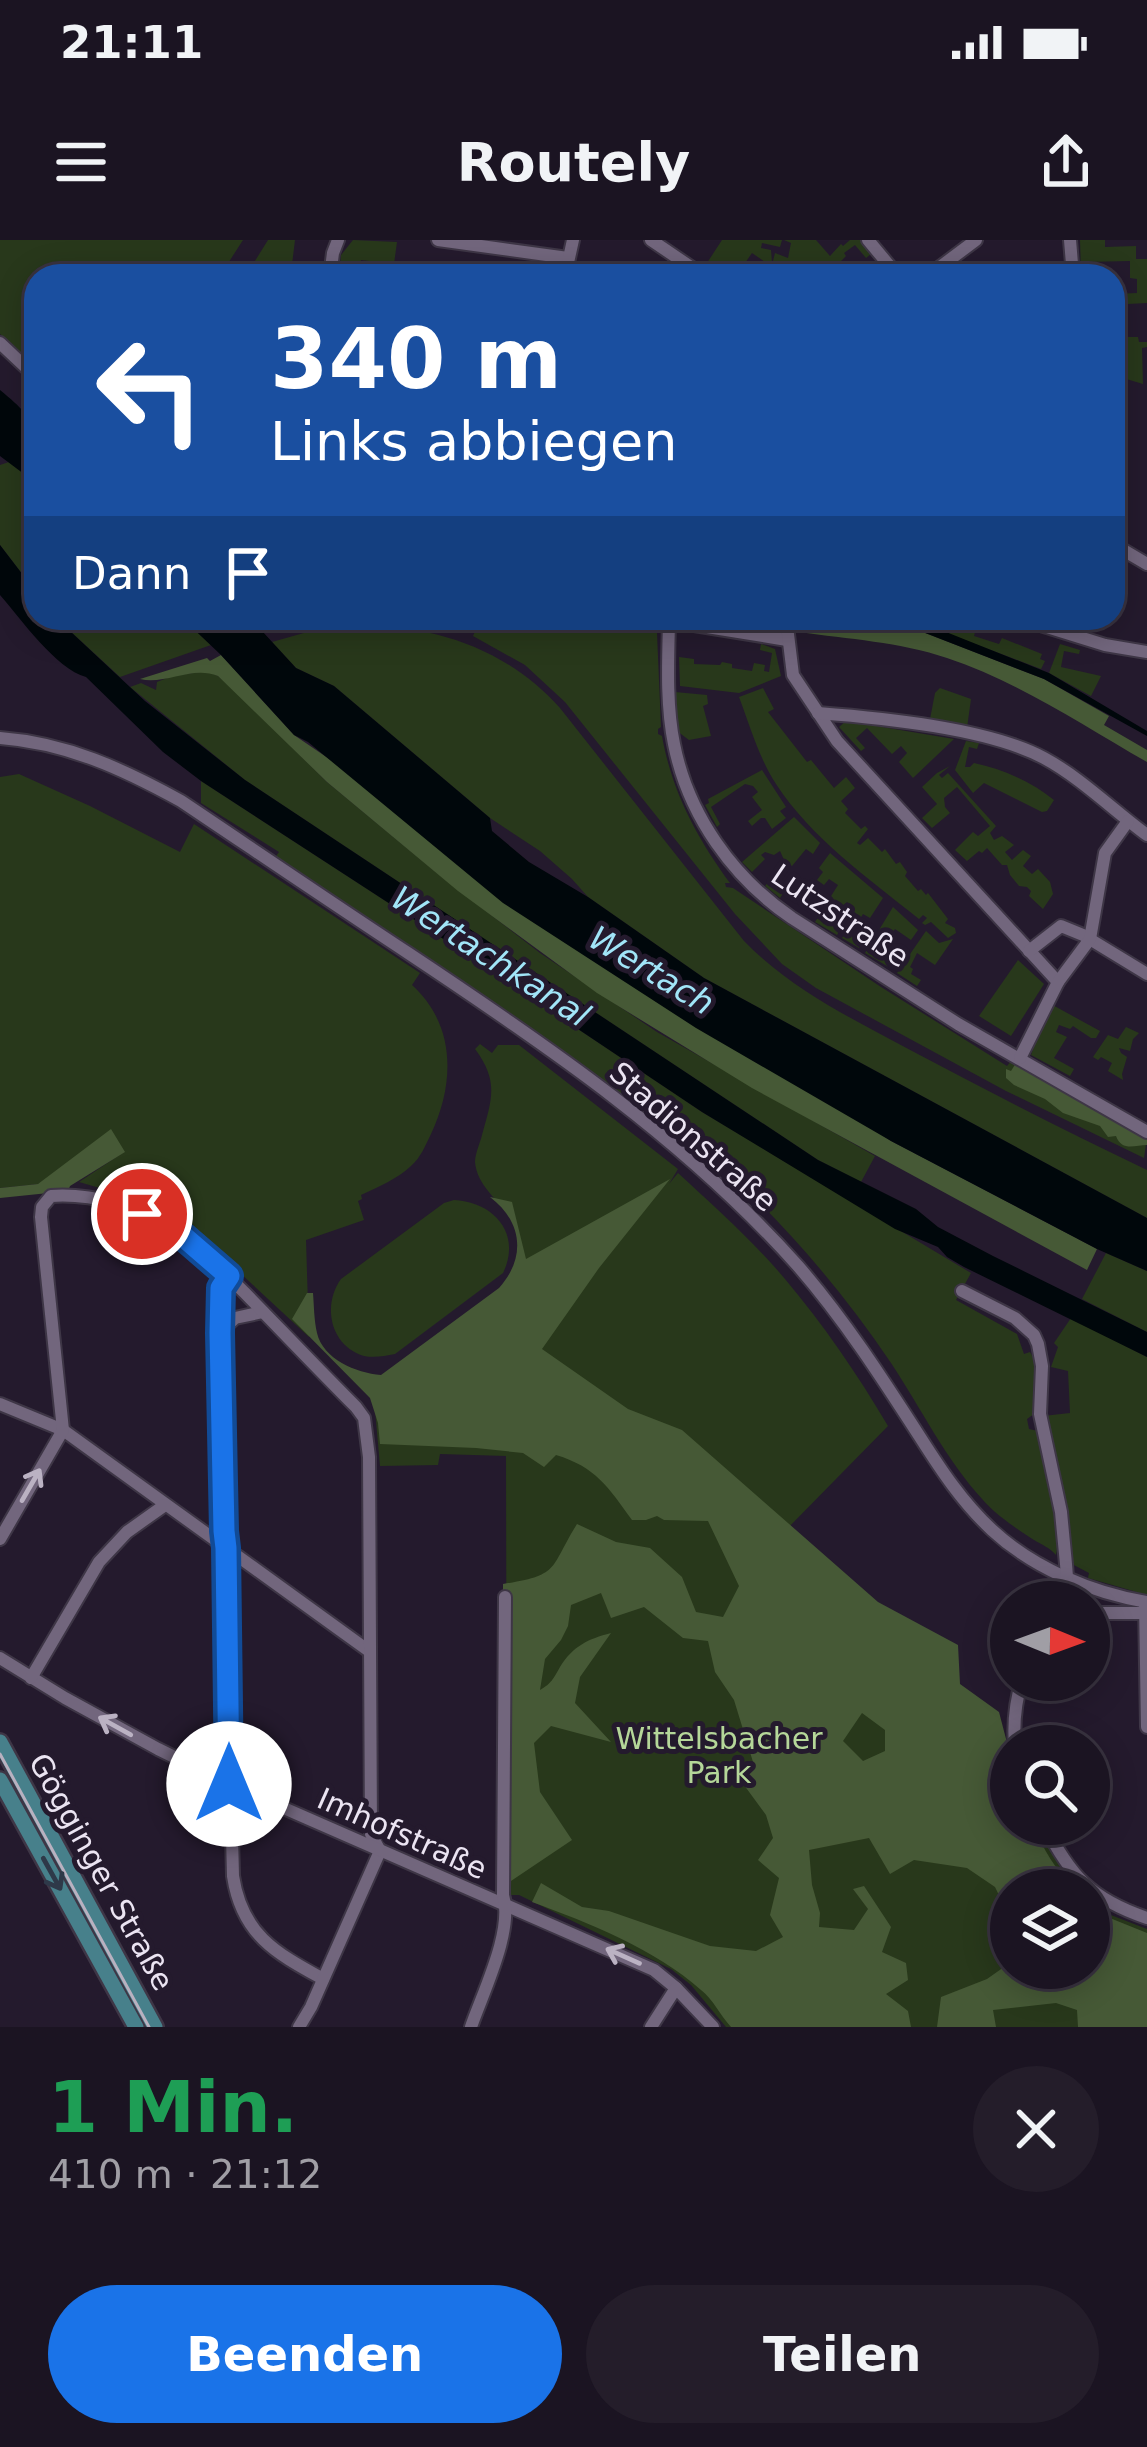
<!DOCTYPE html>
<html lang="de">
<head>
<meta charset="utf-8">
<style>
	:root { --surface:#1b1422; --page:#241d2a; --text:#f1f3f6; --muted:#a09ea5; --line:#393340; --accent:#1a73e8 }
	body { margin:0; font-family:"DejaVu Sans",sans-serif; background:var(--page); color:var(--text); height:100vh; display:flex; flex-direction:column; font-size:45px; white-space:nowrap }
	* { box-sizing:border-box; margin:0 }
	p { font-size:39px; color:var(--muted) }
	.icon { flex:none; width:66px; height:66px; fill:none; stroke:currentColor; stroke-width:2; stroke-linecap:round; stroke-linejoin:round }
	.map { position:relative; height:1787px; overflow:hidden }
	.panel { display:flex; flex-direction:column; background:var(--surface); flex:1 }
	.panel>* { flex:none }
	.hud { position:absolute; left:24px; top:24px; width:1101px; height:366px; border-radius:36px; box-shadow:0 6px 30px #0003,0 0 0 3px var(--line); background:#1a4fa0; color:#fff; overflow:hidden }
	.needle { width:78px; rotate:91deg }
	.controls { position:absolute; left:990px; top:1341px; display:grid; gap:24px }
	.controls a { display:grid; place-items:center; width:120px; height:120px; border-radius:50%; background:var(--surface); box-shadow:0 6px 30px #0003,0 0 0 3px var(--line); font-size:60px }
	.pin { position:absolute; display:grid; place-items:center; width:102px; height:102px; color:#fff; margin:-51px; border:6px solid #fff; border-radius:50%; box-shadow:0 3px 12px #0007 }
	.me { position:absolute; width:132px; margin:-66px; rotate:0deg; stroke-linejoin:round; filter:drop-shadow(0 0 9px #0008) }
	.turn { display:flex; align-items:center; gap:42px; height:252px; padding:0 48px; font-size:54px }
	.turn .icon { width:156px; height:156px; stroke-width:2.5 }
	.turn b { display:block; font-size:84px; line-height:102px }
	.then { display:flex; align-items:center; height:114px; padding:0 48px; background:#0003; gap:24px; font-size:45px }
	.round { display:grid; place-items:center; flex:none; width:126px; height:126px; border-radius:63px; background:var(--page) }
	.head { display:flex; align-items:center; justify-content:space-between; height:204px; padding:0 48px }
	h1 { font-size:72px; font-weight:700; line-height:90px; color:#1e9e55 }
	.action { display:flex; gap:24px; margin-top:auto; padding:24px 48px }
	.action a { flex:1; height:138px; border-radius:72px; background:var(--accent); color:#fff; font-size:48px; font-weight:700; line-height:138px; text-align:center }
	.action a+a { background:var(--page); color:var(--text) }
	.status { display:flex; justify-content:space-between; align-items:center; height:84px; padding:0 60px; background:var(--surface); direction:ltr }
	.status svg { height:33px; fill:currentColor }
	header { display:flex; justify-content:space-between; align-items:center; height:156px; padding:0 48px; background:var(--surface); font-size:54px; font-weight:700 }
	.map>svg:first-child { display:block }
	.green { fill:#28381b }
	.forest { fill:#465936; fill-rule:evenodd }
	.water { fill:#00070b }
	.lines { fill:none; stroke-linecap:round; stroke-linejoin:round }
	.minor-casing { stroke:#3e3646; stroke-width:16 }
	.major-casing { stroke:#3e3646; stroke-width:20 }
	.minor { stroke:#72667d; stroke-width:12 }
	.major { stroke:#47808b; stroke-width:15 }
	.tram { stroke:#b9b1c0; stroke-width:3 }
	.oneway { stroke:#bbb2c3 }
	.oneway2 { stroke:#2e3949 }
	.route-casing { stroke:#114b97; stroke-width:30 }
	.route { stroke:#1a73e8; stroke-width:21 }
	.labels { text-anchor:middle; stroke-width:10; stroke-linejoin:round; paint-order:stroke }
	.street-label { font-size:30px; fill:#ebe4f2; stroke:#241a2d }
	.park-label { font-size:30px; fill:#b5d799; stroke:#241a2d }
	.water-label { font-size:33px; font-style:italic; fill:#a1e5f8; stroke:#241a2d }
</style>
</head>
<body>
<div class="status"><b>21:11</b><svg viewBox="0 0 49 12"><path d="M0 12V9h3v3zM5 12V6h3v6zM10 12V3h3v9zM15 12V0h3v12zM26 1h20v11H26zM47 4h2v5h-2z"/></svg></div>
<header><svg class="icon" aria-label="menu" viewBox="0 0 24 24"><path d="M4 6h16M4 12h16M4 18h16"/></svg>Routely<svg class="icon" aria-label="share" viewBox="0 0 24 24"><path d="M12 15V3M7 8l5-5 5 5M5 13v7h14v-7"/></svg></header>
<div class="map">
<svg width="1147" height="1787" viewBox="0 0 1147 1787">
	<rect width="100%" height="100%" fill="#241a2d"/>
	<!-- green -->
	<g class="green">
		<polygon points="0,0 243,0 225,28 250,29 268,0 295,0 291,33 300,36 36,36 36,128 0,94"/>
		<polygon points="353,0 397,2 394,24 361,20 358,36 339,36 341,15"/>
		<polygon points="722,0 782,0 780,7 762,3 761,8 771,10 772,22 761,36 757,36 765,22 752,13 736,36 720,36 705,26"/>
		<polygon points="784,0 816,0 830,16 841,4 843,6 850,0 860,0 871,14 866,18 855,5 844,13 846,16 841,21 850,33 845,36 774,36 776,32 771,29 775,13 788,18 791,3"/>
		<polygon points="1080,0 1105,0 1105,7 1136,6 1136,19 1147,19 1147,63 1128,64 1126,97 1138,97 1139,102 1147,102 1147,107 1142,108 1143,144 1113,135 1113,54 1137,53 1137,39 1130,38 1130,21 1086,22 1086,36 1081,36"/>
		<polygon points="9,222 36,243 36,352 0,305 0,225"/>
		<polygon points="56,378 182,378 211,405 120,437"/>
		<path d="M 481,378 L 587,378 L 654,389 L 657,393 L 661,487 L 658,489 L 658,494 L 662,496 C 672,552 697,598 730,643 L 725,643 L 726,647 L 733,648 L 881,747 L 1007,826 L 1012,820 L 1147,897 L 1144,918 L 1006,851 L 816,748 L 782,724 L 735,674 L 565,462 L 525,425 L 473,396 Z"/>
		<polygon points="906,378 979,378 974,396 999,404 1002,398 1042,414 1040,419 1045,421 1041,429"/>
		<path d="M 355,385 C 434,385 506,408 560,468 L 744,701 C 793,751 853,779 914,812 C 991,853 1068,892 1147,930 L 1147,978 L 704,738 L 588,657 L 572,639 L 540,611 L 490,578 L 334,446 L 296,428 L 272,402 L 325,387 Z"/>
		<polygon points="761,404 775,409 781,436 739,453 680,446 679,417 694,419 694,424 720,425 722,422 732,424 732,428 752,431 754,423 765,425 764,431 769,432 772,413 760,410"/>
		<polygon points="1060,404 1080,410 1079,414 1064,411 1061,427 1101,436 1091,456 1049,433"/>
		<polygon points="207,431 218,436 232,448 327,542 437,633 540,713 657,792 875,916 861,942 818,920 245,540 130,447 141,443 156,450 157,442 172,436"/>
		<path d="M 763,448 L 774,469 L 768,472 L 807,522 L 811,520 L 834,548 L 846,537 L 855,548 L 841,561 L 848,569 L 845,573 L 861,589 L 865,586 L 868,589 L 857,603 L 860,605 L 868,598 L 882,612 L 885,609 L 896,624 L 900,622 L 907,632 L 905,636 L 918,651 L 921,649 L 926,655 L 928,653 L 948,679 L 945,683 L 955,688 L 956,693 L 948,698 L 931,682 L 925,685 L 922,683 L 927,678 L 923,675 L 919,679 C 868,638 812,599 776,544 C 759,518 750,486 739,457 Z"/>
		<polygon points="940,448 971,459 967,488 930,479 935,453"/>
		<polygon points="675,452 707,455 708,464 703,466 711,496 689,500 677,491"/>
		<polygon points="846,481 954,499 913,538 899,522 907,513 901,506 892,514 867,488 856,498 865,508 861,511 839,487"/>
		<path d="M 966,501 L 979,503 L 977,509 L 969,507 L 965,527 L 970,527 L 974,523 C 1003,529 1032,542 1054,560 L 1047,571 L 1042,572 L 984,543 L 973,553 L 955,530 Z"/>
		<polygon points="950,526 939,535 942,538 948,533 996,586 990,593 994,600 1002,596 1014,605 1005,612 1012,620 1023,610 1031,616 1023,626 1032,634 1038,629 1050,642 1053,654 1043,669 1029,656 1031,651 1027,647 1019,646 1010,635 1007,625 1002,625 987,608 982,613 979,611 967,621 955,610 973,592 978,596 990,586 957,547 944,558 945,567 950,573 932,588 922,578 937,564 922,547 937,533"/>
		<polygon points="762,530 786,567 780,571 786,578 772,589 765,578 761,578 752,586 748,581 762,570 752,557 758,552 753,546 745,544 711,567 720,584 717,587 705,565 709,563 708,559"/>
		<path d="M 19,534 L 90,566 L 180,612 L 194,584 L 420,733 L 412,745 C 456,785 455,843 431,894 C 425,906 421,917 411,926 C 397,939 378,947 361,955 L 362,959 L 358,961 L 364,980 L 306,1000 L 309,1097 L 182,979 L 134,958 L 79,942 L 124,912 L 38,944 L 0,948 L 0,537 Z"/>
		<path d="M 201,541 L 424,686 L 702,872 L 971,1033 L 956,1060 L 1017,1094 L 1024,1114 L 1030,1112 L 1034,1119 L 1034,1174 L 1027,1179 L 1029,1189 L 1038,1191 C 1045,1226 1063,1281 1056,1315 C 1049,1307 1042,1305 1034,1300 C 1017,1289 996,1275 983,1260 C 946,1220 921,1168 891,1123 C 833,1037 763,959 683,893 C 664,877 648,860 625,849 L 635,867 L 663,892 L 272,622 L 279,612 L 201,563 Z"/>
		<polygon points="794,577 820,603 813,614 806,609 792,626 787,622 780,630 783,635 777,641 777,646 784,652 780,658 765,646 785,622 780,611 774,615 765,612 761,615 765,619 752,632 742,622"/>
		<polygon points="830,613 883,658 870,678 863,674 850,695 862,703 859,708 842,698 854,679 848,676 853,667 847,662 834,673 830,671 824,680 840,690 837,695 815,682 819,676 813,673 823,658 828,661 838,645 829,639 824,645 817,640 823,632 819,628"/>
		<polygon points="893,667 918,690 911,700 895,689 890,696 887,695 878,713 895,724 892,729 865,713"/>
		<polygon points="926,691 939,703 953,699 935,725 917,713 910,727 913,729 911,734 921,740 917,746 897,733"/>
		<polygon points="1018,720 1044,744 1011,796 979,776"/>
		<polygon points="1049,763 1100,791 1096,798 1091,798 1073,786 1070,789 1059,785 1056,792 1067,797 1054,818 1074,829 1070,836 1031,815"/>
		<polygon points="1126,787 1139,793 1133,799 1130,811 1119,808 1121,813 1127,817 1122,834 1123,840 1108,831 1112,823 1101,817 1098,820 1093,817 1108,795 1118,799"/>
		<path d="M 480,804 L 492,813 L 498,805 L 519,805 L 678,929 L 669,944 L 678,933 C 715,967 753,1001 785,1039 C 823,1084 858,1135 888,1186 L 785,1291 L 1011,1584 L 1037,1584 L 1048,1606 L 1081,1650 L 1011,1650 L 1011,1728 L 1089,1728 L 1089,1659 L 1103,1672 L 1147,1689 L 1147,1787 L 896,1787 L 886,1781 L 879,1787 L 726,1787 L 691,1745 L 671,1729 L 519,1655 L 507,1655 L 506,1216 L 440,1214 L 438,1225 L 380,1226 L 373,1147 C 401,1122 430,1100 460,1078 C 476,1066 498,1054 509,1037 C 518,1024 520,1007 517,992 C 510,965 478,953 475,922 C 475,914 480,903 482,895 C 492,859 499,841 475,809 Z"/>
		<path d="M 454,960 C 494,962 522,994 503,1033 L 395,1114 C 385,1116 374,1118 364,1116 C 330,1106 322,1065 341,1039 L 444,963 Z"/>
		<polygon points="1106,1013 1147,1031 1147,1092 1082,1059"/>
		<polygon points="1071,1078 1147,1117 1147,1355 1088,1338 1089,1333 1070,1323 1043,1176 1070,1173 1068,1131 1051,1127 1058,1107 1054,1103"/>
	</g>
	<!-- forest -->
	<g class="forest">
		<path d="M 798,378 L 838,378 L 888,385 L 892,390 L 909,393 L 915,389 L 1044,439 L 1109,476 L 1104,485 L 1147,510 L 1147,522 C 1082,485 1019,442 947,418 C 900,402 848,399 799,392 Z"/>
		<path d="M 221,415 L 294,495 L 891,901 L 1097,1009 L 1087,1030 L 752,848 L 597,753 L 458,651 L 327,542 L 218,436 C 192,425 166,445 140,439 L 207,418 L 210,421 Z"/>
		<path d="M 1016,823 L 1147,897 L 1147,905 C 1135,905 1122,912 1116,896 L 1108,897 L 1100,886 L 1063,873 L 1045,859 L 1014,845 L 1006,838 L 1006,829 L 1011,831 Z"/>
		<polygon points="111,889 125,912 70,946 68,951 0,958 0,948 38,944"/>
		<path d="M 670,939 L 599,1028 L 542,1109 L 628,1169 L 682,1190 L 878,1362 L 958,1405 L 960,1444 L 999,1472 L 1011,1518 L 1011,1584 L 1032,1584 C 1043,1608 1056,1631 1075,1650 L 1011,1650 L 1011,1728 L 1089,1728 L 1089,1664 L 1100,1674 L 1147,1693 L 1147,1787 L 1078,1787 L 1077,1770 L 1056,1763 L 993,1770 L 996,1787 L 937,1787 L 941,1757 L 987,1739 L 1004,1727 L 1010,1678 L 995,1647 L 967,1628 L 914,1620 L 890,1634 L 869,1598 L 809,1610 L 812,1645 L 820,1673 L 819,1687 L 854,1690 L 868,1669 L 853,1649 L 864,1646 L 891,1687 L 882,1712 L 906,1723 L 908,1740 L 886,1754 L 908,1771 L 911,1787 L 731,1787 C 720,1775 713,1759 701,1750 C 655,1709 589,1683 532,1662 L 541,1643 L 582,1667 L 609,1671 L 710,1706 L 756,1711 L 783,1697 L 770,1675 L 779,1638 L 758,1620 L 773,1598 L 766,1575 L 744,1545 L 753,1522 L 734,1460 L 715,1432 L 708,1401 L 683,1398 L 644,1367 L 611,1378 L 601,1353 L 571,1365 L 568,1386 L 561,1400 L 545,1419 L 540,1450 C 552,1443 553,1439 560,1427 C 573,1406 588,1399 611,1393 L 580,1437 L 575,1463 L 611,1502 L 551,1486 L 534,1503 L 540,1552 L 572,1600 L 502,1647 L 503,1344 C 561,1335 549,1329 577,1284 L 616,1302 L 650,1308 L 682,1337 L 696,1372 L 723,1377 L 739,1346 L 708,1281 L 664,1280 L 657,1276 L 646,1280 L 632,1280 C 608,1247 596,1227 556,1215 L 544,1227 L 523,1213 L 476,1208 L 380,1204 L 378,1183 L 370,1158 L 292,1079 L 307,1053 L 313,1053 C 314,1065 314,1080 317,1093 C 323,1119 356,1133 381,1135 L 499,1048 C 526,1018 523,982 490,957 L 512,962 L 526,1019 ZM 862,1473 L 885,1490 L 885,1511 L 863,1521 L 843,1501 Z"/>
	</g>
	<!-- water -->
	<g class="water">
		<path d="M 0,150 C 44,186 36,190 36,243 L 0,216 Z"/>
		<path d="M 0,305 L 36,352 L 36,378 L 56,378 L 145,461 L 245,540 L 818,920 L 916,969 L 938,987 L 993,1016 L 1147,1092 L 1147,1117 L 964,1027 L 947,1017 L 938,1007 L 895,989 L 702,872 L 424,686 L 201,541 L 163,512 L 86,437 C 56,429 21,379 0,355 Z"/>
		<polygon points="182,378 250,378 296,428 334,446 490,578 492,591 529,622 588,657 704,738 1147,978 1147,1031 1097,1009 891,901 696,788 503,663 308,502 294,495 221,415"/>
		<polygon points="838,378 906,378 931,386 1049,433 1147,491 1147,496 1044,439 915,389"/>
	</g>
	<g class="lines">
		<defs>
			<g id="minor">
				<polyline points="438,0 568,18"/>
				<polyline points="651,0 704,36"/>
				<polyline points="868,0 898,36"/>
				<polyline points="1070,0 1073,36"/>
				<polyline points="330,36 333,13 338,0"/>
				<polyline points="565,36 573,0"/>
				<polyline points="928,36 976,0"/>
				<polyline points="0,103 36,137"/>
				<polyline points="1113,304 1147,324"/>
				<polyline points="651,378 787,400"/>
				<polyline points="786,378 793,435 837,501 1058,742"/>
				<polyline points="1018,378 1105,405 1147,412"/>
				<path d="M 669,382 C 668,422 666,465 674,504 C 688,575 733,638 792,678 L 958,784 L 1147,892"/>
				<path d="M 818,473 C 882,478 988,488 1044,518 C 1081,538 1113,570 1147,595"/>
				<path d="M 0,498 C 67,503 123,529 181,561 C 257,612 332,663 408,713 C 548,806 686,900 798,1026 C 844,1079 882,1138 920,1197 C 941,1230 962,1262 992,1290 C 1033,1328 1092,1353 1147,1362"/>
				<polyline points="1029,711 1061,686 1083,695 1147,734"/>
				<polyline points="1020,818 1058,742 1090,699 1105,613 1128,581"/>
				<path d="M 229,1037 L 221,1048 L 220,1102 L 233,1636 C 242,1695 276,1713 323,1739"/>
				<polyline points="962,1051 1015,1078 1034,1095 1038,1104 1042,1126 1040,1174 1061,1272 1066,1324 1067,1337 1056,1362"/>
				<polyline points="220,1092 235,1078 263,1072"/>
				<polyline points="0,1164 63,1190 369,1411"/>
				<path d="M 0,1299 L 63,1190 L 41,977 L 42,967 L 51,956 C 90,953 144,967 176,990 C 201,1008 223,1031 245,1053 C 282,1091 319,1130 356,1167 L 364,1178 L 369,1217 L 371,1594 L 380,1611 L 311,1767 L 299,1787"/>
				<polyline points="1145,1362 1147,1487"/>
				<polyline points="1089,1373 1145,1373"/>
				<polyline points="0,1418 65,1458 158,1509 229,1544 654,1730 676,1748 713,1787"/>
				<polyline points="31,1438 99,1322 127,1292 165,1265"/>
				<path d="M 1015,1506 C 1013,1482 1015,1463 1022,1440"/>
				<path d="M 1044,1584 C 1070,1636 1091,1659 1147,1678"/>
				<path d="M 471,1787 C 483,1752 514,1690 503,1655 L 505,1357"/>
				<polyline points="651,1787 676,1748"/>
			</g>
			<g id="major">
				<polyline points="0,1502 155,1787"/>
				<polyline points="0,1540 136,1787"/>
			</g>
		</defs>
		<!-- minor casing -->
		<use href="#minor" class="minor-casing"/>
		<!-- major casing -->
		<use href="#major" class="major-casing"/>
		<!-- minor -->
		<use href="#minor" class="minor"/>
		<!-- major -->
		<use href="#major" class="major"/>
		<!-- tram -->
		<polyline class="tram" points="0,1514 149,1787"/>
	</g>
	<!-- one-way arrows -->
	<defs><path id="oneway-shaft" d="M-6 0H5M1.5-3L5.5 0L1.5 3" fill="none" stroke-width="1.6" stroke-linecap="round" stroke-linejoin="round" transform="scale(3)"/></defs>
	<g class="oneway">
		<use href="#oneway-shaft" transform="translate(31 1245) rotate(-60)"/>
		<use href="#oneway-shaft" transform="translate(115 1486) rotate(-151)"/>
		<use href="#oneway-shaft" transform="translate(623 1716) rotate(-156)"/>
	</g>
	<use class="oneway2" href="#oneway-shaft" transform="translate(52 1634) rotate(61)"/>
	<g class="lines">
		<defs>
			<polyline id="route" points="142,974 177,991 229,1036 221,1048 220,1093 224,1291 226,1308 229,1544"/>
		</defs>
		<!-- route casing -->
		<use href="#route" class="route-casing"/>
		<!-- route -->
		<use href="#route" class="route"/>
	</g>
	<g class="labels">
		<!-- street labels -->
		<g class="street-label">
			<text transform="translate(840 676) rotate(34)" y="10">Lutzstraße</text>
			<text transform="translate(693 897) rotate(41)" y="10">Stadionstraße</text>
			<text transform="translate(402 1594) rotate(24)" y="10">Imhofstraße</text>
			<text transform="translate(101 1632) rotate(61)" y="10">Gögginger Straße</text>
		</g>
		<!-- park labels -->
		<g class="park-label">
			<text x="719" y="1509">Wittelsbacher<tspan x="719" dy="34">Park</tspan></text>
		</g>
		<!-- water labels -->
		<g class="water-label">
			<text transform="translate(491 716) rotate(33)" y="12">Wertachkanal</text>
			<text transform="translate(652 730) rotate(31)" y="12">Wertach</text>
		</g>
	</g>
</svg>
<div class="controls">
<a><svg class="needle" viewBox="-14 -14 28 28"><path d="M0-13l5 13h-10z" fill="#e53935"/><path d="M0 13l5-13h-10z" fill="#a09ea5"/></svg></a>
<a><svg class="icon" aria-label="search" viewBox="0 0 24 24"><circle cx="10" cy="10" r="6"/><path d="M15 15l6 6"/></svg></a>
<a><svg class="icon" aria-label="layers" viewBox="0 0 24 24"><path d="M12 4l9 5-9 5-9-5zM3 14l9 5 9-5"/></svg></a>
</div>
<div class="pin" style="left:142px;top:974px;background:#d93025"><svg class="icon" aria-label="arrive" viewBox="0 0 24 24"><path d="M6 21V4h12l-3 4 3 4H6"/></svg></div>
<svg class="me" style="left:229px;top:1544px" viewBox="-20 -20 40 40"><circle r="19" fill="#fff"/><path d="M0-13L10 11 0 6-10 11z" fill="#1a73e8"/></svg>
<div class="hud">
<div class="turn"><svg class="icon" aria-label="left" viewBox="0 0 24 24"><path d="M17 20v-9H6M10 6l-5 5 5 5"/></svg><div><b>340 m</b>Links abbiegen</div></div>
<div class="then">Dann<svg class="icon" aria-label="arrive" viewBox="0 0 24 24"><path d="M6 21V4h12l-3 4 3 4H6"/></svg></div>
</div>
</div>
<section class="panel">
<div class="head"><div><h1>1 Min.</h1><p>410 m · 21:12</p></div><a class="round"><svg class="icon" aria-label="close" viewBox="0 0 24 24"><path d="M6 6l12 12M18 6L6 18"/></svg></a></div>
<div class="action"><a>Beenden</a><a>Teilen</a></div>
</section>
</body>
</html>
